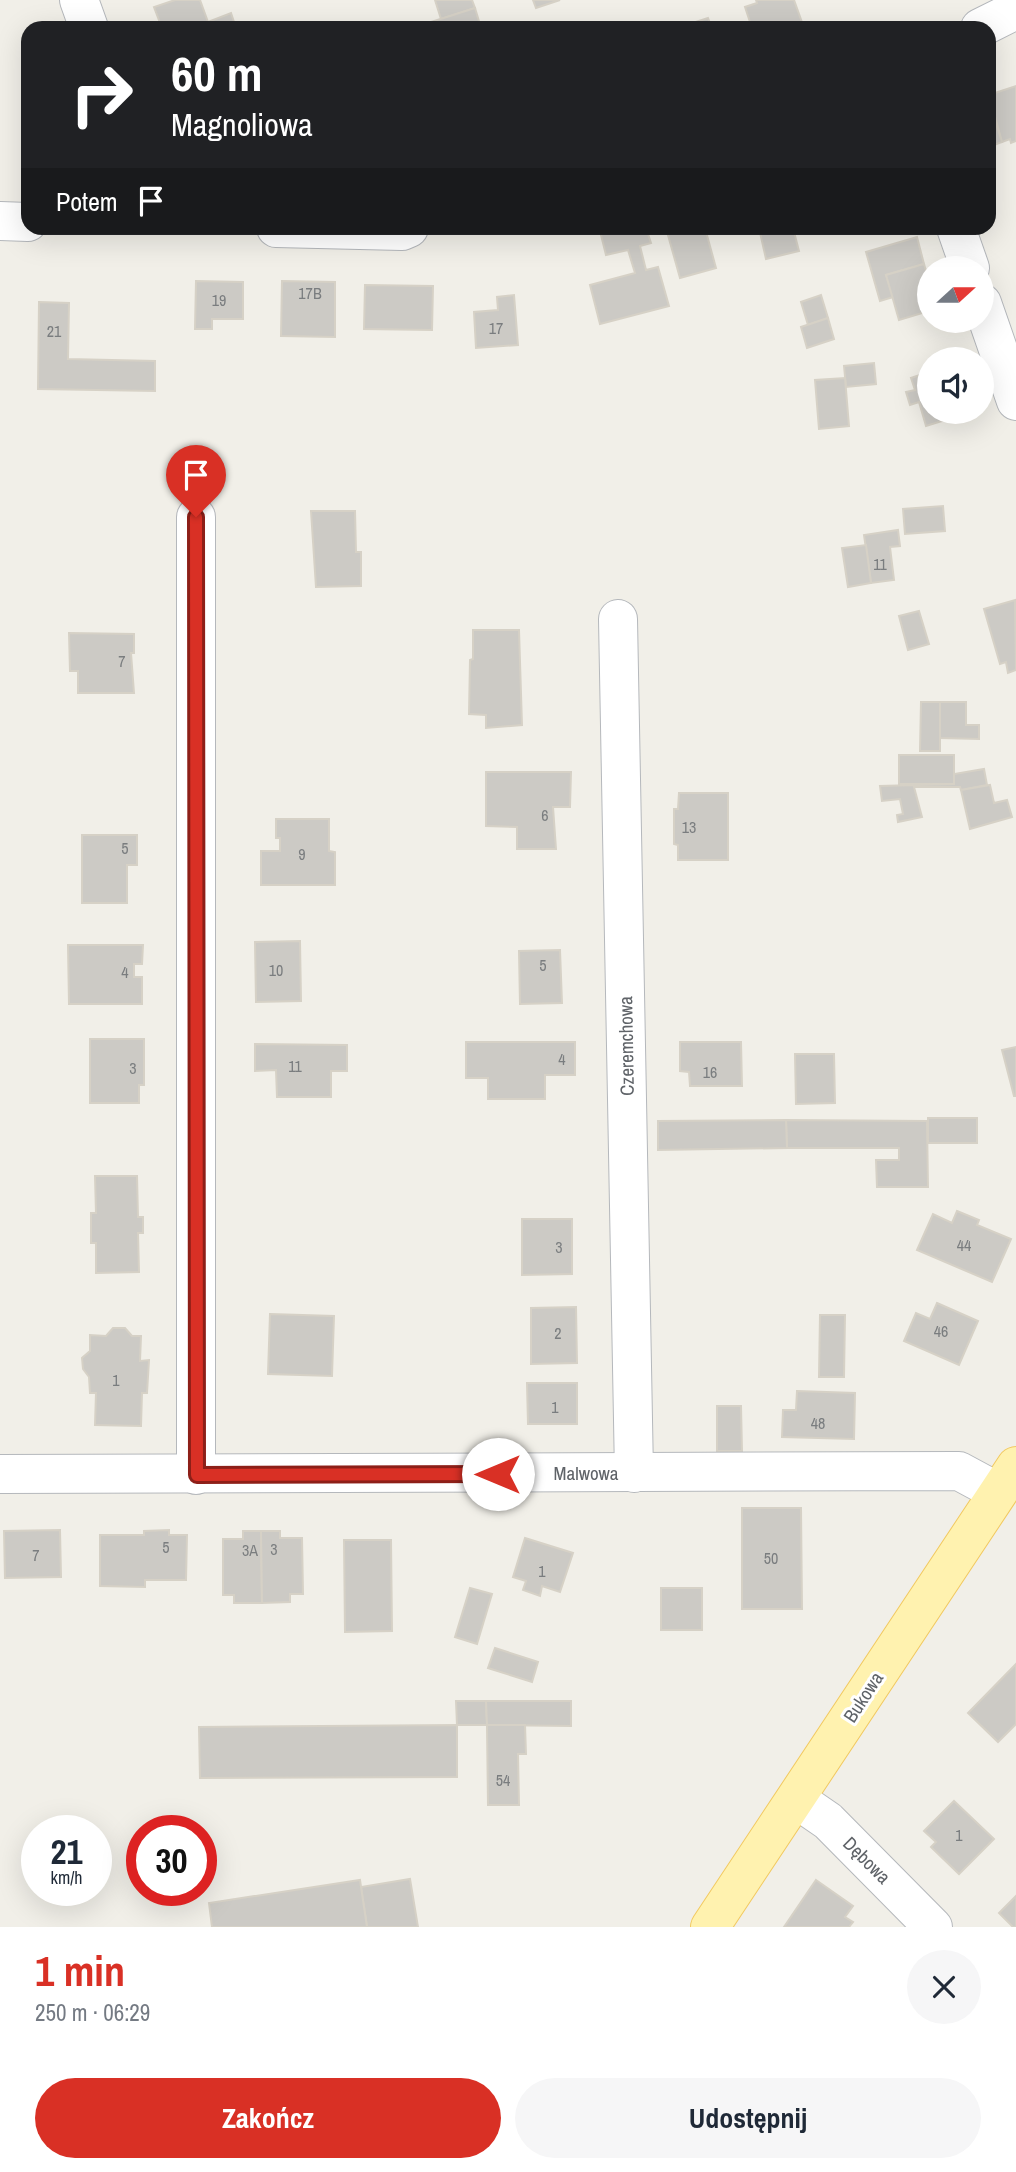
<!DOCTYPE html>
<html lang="pl">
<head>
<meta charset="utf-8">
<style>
	:root { --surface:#fff; --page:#f6f6f7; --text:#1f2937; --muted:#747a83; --accent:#d93025 }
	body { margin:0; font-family:"Archivo Narrow",sans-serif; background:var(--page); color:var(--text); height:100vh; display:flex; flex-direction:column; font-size:26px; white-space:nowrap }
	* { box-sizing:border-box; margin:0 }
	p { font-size:23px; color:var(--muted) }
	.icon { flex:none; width:38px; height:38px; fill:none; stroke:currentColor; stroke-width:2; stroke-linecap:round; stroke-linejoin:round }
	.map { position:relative; height:1927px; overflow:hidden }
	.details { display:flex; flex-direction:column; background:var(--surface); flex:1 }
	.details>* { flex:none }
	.guide { position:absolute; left:21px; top:21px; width:975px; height:214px; border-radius:21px; box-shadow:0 7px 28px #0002; background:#202124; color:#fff; overflow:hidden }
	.needle { width:46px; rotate:69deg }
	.fabs { position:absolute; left:917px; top:256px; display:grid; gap:14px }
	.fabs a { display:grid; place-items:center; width:77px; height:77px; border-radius:50%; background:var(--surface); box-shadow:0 7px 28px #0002; font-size:35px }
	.speed { position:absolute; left:21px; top:1815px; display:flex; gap:14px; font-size:35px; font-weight:700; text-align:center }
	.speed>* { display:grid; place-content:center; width:91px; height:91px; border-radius:50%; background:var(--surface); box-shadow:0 7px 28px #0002; line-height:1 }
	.speed small { font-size:18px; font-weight:400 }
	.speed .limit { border:10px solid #d22; background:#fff; color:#111 }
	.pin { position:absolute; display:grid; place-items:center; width:60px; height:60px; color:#fff; margin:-72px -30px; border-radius:50% 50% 50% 0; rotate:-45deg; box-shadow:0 0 7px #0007 }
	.pin .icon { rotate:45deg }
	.me { position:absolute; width:77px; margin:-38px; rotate:270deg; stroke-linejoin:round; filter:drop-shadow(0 0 5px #0008) }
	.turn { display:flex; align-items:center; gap:24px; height:147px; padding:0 35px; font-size:32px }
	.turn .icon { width:91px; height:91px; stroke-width:2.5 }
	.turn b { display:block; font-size:49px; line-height:60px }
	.then { display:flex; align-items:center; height:66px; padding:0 35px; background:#0003; gap:14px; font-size:26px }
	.round { display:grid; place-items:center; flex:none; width:74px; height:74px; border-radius:37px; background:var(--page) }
	.head { display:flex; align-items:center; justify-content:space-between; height:119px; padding:0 35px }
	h1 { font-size:42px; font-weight:700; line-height:52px; color:var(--accent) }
	.primary-button { display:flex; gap:14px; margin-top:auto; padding:14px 35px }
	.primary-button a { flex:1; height:80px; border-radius:42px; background:var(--accent); color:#fff; font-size:28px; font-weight:700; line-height:80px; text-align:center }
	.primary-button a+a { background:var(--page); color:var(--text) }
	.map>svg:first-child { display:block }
	.building { fill:#cccac5; stroke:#d6d1c6; stroke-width:2 }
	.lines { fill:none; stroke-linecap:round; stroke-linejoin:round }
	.minor-casing { stroke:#b5b8bc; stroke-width:40 }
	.major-casing { stroke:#f2c960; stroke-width:40 }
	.minor { stroke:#fff; stroke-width:38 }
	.major { stroke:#fff2af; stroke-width:38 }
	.route-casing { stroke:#8d1f18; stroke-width:18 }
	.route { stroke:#d93025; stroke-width:12 }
	.labels { text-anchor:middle; stroke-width:6; stroke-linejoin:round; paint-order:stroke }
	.number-label { font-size:16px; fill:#7a7d7f }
	.street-label { font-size:19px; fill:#5f6368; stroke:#fff }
</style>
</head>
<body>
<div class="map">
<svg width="1016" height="1927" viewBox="0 0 1016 1927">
	<rect width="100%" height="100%" fill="#f1efe8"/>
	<!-- building -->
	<g class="building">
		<polygon points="175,0 200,0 208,22 231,13 236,28 162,28 154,7"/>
		<polygon points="435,0 472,0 475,8 441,19"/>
		<polygon points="533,0 560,0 536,8"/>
		<polygon points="756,0 794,0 804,28 752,28 745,7 757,3"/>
		<polygon points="475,8 481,28 429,28 428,23"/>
		<polygon points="708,18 712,28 677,28"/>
		<polygon points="1016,86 1016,141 1011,143 1010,139 1002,142 989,95"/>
		<polygon points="989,103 1002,142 989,147"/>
		<polygon points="611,228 646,228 651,243 640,246 646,270 658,267 669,306 600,324 590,285 635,273 628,250 606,255 600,231"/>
		<polygon points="666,228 705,228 716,268 680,278"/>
		<polygon points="759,228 793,228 799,251 766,259"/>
		<polygon points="917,237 924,264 886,275 893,297 880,301 866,252"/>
		<polygon points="924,264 929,281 929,311 899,320 886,275"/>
		<polygon points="196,281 243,282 243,319 212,319 212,329 195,329"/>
		<polygon points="282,281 335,282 335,337 281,336"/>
		<polygon points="365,285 433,286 432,330 364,329"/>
		<polygon points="514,295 518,345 476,348 474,312 498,310 497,297"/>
		<polygon points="821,295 828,318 808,325 801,302"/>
		<polygon points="39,302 69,303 68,359 155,361 155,391 38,389"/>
		<polygon points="828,318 834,339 807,348 801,327"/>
		<polygon points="874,363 876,384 846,387 844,366"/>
		<polygon points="929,372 929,411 971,412 926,426 919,402 910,405 906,392 915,390 911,378"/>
		<polygon points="845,378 849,426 819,429 815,380"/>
		<polygon points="943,506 945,531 905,534 903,509"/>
		<polygon points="311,511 355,511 356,552 361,552 361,586 316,587"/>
		<polygon points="898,530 900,546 890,547 894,580 871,583 864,535"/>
		<polygon points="866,545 871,583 848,587 842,548"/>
		<polygon points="1015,600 1016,670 1008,673 1006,662 1000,664 984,609"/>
		<polygon points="919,611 929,644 908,650 899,616"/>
		<polygon points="473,630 519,630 522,725 486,728 486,715 469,714 470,660 473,659"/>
		<polygon points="69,633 134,634 134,653 131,653 134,693 78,693 78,671 70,671"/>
		<polygon points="921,702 940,702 940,751 920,751"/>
		<polygon points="940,702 966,702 966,725 979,725 979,739 940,738"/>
		<rect x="899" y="755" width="55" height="29"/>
		<polygon points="984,769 987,785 961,790 960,787 914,787 922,817 898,822 897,815 903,814 900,799 882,801 880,786 954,784 954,774"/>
		<polygon points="486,772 571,772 570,807 553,807 556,849 517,849 517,827 486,826"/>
		<polygon points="990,785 994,803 1007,800 1012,817 970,829 961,790"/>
		<polygon points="679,793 728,793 728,860 678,860 678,845 674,844 674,809 678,809"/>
		<polygon points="276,819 329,819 329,851 335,852 335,885 261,885 261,851 280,851 280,838 276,838"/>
		<polygon points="82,835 137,835 137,865 127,865 127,903 82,903"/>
		<polygon points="300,941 301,1001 256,1002 255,942"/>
		<polygon points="68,945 143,945 142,964 134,964 134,977 142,977 142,1004 69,1004"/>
		<polygon points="560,950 562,1003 520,1004 519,951"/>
		<polygon points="90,1039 144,1039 144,1085 139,1085 139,1103 90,1103"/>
		<polygon points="466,1042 575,1042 575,1075 545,1075 545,1099 488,1099 488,1078 466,1078"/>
		<polygon points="680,1042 741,1042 742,1086 690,1086 689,1072 680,1071"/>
		<polygon points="255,1044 347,1045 347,1071 331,1071 331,1097 277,1097 276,1070 255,1071"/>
		<polygon points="1016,1047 1016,1096 1014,1096 1002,1050"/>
		<polygon points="795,1054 834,1054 835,1103 796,1104"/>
		<rect x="928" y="1118" width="49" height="25"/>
		<polygon points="786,1120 927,1121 928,1187 877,1187 876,1160 899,1160 899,1148 787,1148"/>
		<polygon points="786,1120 787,1148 658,1150 658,1121"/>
		<polygon points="95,1176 137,1176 138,1217 143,1217 143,1233 138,1233 139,1272 96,1273 96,1243 91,1243 91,1213 96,1213"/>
		<polygon points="957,1211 979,1220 977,1225 1011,1239 992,1282 917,1250 933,1214 952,1223"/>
		<polygon points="522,1219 572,1219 572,1274 522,1275"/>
		<polygon points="937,1303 978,1321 959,1365 904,1341 916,1313 930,1319"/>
		<polygon points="576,1307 577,1363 531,1364 531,1308"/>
		<polygon points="270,1314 334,1316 332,1376 268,1374"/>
		<polygon points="820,1315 845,1315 844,1377 819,1377"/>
		<polygon points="113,1328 125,1328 132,1336 141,1336 140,1361 149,1360 147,1393 142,1393 141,1426 95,1425 96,1393 90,1393 89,1377 83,1369 82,1358 90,1351 90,1335 106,1336"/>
		<polygon points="527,1383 577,1383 577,1424 528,1424"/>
		<polygon points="797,1391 855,1393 854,1439 782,1437 783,1410 796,1410"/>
		<polygon points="717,1406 741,1406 742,1451 717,1451"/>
		<polygon points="742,1508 801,1508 802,1609 742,1609"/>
		<polygon points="60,1530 61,1577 5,1578 4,1531"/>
		<polygon points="169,1530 169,1535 187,1535 186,1580 145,1580 145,1587 100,1586 100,1535 144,1535 144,1531"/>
		<polygon points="243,1531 261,1531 262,1603 234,1603 234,1595 223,1595 223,1539 243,1539"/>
		<polygon points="261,1531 280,1531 280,1538 302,1538 303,1594 290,1594 290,1602 262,1603"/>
		<polygon points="525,1538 573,1553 560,1592 542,1586 540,1596 523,1590 526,1581 513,1577"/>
		<polygon points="344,1540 391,1540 392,1631 345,1632"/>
		<polygon points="470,1588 492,1594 477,1644 455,1637"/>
		<rect x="661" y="1588" width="41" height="42"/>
		<polygon points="495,1648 538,1662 532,1682 488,1668"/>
		<polygon points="1016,1664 1016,1724 998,1742 968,1713"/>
		<polygon points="456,1701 486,1701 487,1725 457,1725"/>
		<polygon points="486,1701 571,1701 571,1726 487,1725"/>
		<polygon points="457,1725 457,1777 200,1778 199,1727"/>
		<polygon points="487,1725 525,1725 526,1754 518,1754 519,1805 488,1805"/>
		<polygon points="954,1801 994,1839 959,1874 931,1847 936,1842 924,1831"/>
		<polygon points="410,1879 418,1927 367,1927 361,1887"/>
		<polygon points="360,1880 367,1927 212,1927 209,1903"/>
		<polygon points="816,1880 853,1906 845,1917 853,1922 849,1927 784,1927"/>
		<polygon points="1016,1896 1016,1927 1013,1927 999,1913"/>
	</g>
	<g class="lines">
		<defs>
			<g id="minor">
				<polyline points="79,0 89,28"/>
				<polyline points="980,28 1016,10"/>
				<polyline points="0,221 28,222"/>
				<polyline points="276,228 402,231 409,228"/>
				<polyline points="956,228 970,268"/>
				<polyline points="982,303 1016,401"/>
				<polyline points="196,517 196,1475"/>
				<polyline points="618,619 634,1473"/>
				<polyline points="0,1474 959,1471 998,1492"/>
				<polyline points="796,1799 828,1821 933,1927"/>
			</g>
			<polyline id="major" points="710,1927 1016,1466"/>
		</defs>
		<!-- minor casing -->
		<use href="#minor" class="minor-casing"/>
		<!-- major casing -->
		<use href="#major" class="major-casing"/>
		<!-- minor -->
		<use href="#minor" class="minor"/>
		<!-- major -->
		<use href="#major" class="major"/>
	</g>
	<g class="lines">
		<defs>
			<polyline id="route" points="196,517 197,1475 498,1474"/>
		</defs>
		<!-- route casing -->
		<use href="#route" class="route-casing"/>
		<!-- route -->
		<use href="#route" class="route"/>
	</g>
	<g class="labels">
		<!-- number labels -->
		<g class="number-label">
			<text x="310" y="299">17B</text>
			<text x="219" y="306">19</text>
			<text x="496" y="334">17</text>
			<text x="54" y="337">21</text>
			<text x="880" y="570">11</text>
			<text x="122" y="667">7</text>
			<text x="545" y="821">6</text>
			<text x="689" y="833">13</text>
			<text x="125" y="854">5</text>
			<text x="302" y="860">9</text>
			<text x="543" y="971">5</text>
			<text x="276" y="976">10</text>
			<text x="125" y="978">4</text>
			<text x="562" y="1065">4</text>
			<text x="295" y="1072">11</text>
			<text x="133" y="1074">3</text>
			<text x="710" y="1078">16</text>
			<text x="964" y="1251">44</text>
			<text x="559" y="1253">3</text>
			<text x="941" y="1337">46</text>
			<text x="558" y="1339">2</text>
			<text x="116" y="1386">1</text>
			<text x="555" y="1413">1</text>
			<text x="818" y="1429">48</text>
			<text x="166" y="1553">5</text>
			<text x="274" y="1555">3</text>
			<text x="250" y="1556">3A</text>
			<text x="36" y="1561">7</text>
			<text x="771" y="1564">50</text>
			<text x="542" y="1577">1</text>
			<text x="503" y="1786">54</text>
			<text x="959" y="1841">1</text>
		</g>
		<!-- street labels -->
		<g class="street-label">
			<text transform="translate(626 1046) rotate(-91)" y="7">Czeremchowa</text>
			<text x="586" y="1480">Malwowa</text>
			<text transform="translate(863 1697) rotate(-57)" y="7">Bukowa</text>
			<text transform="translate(867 1860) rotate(45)" y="7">Dębowa</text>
		</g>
	</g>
</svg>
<div class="fabs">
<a><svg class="needle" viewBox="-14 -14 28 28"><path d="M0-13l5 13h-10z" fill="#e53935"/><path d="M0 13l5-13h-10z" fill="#747a83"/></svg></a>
<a><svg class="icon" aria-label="sound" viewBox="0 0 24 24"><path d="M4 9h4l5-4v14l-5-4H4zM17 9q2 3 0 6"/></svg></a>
</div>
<div class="speed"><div>21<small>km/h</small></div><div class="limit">30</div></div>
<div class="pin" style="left:196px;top:517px;background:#d93025"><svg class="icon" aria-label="arrive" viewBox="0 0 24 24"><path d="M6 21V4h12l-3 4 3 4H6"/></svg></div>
<svg class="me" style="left:498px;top:1474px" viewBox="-20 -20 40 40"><circle r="19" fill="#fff"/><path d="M0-13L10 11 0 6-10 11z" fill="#d93025"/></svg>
<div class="guide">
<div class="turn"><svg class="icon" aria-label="right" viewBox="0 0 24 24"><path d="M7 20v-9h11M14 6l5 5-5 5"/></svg><div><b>60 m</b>Magnoliowa</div></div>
<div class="then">Potem<svg class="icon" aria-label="arrive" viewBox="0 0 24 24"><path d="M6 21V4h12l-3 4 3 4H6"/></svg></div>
</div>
</div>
<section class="details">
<div class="head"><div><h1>1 min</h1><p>250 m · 06:29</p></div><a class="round"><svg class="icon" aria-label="close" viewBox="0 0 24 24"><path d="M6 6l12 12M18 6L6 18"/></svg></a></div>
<div class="primary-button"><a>Zakończ</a><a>Udostępnij</a></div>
</section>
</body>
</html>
